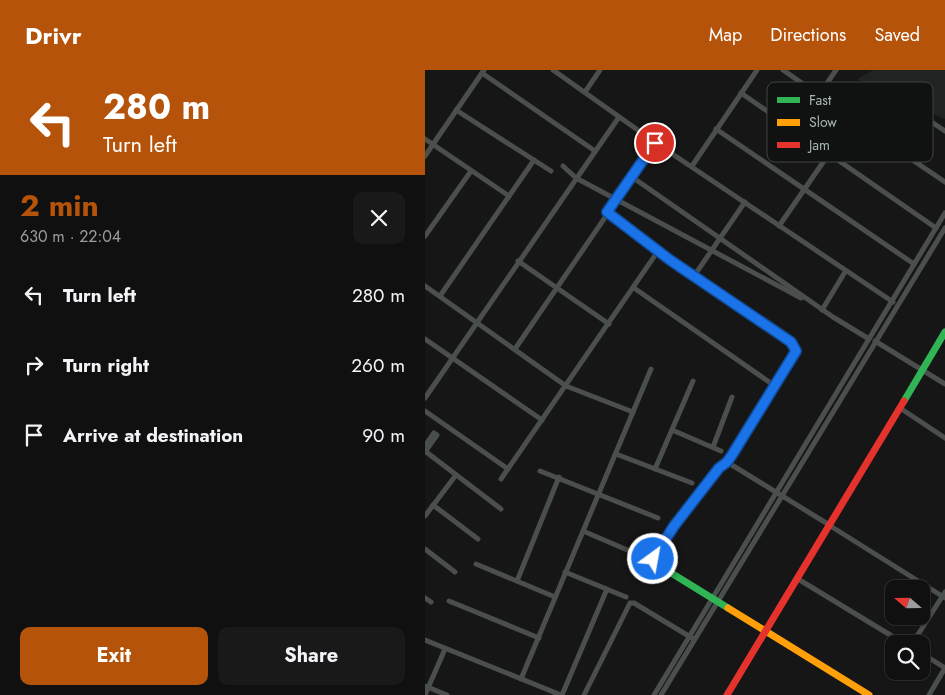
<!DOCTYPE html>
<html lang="en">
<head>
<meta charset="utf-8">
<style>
	:root { --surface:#101010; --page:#191919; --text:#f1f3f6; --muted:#9c9d9f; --line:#303030; --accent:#b45309 }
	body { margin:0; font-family:Jost,sans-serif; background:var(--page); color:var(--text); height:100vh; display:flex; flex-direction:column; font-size:19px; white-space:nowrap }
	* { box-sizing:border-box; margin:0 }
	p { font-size:16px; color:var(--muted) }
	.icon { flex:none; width:28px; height:28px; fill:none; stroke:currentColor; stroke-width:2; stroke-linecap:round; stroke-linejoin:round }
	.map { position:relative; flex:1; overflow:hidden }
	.panel { display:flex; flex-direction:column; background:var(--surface); width:425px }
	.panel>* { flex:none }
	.banner { background:#b45309; color:#fff; overflow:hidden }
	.needle { width:32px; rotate:290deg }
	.fabs { position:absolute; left:460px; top:510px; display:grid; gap:10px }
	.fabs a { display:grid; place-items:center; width:45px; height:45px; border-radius:10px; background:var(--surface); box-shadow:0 1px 4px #0004,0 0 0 1px var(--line); font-size:25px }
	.pin { position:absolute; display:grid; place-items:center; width:42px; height:42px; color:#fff; margin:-21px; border:2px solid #fff; border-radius:50%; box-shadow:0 1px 5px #0007 }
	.me { position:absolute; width:55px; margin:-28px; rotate:32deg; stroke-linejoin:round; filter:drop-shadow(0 0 4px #0008) }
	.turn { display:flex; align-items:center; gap:18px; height:105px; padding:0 20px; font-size:22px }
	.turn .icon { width:65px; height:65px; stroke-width:2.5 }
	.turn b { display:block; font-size:35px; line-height:42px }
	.round { display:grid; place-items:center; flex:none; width:52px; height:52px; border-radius:10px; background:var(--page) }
	.headline { display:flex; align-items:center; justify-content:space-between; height:85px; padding:0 20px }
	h1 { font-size:30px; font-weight:700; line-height:38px; color:var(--accent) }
	.primary-button { display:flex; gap:10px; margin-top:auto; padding:10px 20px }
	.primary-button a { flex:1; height:58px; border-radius:10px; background:var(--accent); color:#fff; font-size:20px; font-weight:700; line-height:58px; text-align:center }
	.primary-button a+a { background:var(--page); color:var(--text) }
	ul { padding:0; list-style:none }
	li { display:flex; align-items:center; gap:15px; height:70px; padding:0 20px }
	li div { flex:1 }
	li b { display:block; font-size:19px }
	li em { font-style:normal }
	header { display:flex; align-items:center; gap:30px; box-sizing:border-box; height:70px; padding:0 25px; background:var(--accent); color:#fff }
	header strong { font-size:24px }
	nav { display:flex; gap:28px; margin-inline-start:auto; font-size:18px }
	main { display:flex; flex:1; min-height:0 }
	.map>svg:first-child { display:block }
	.built { fill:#202322 }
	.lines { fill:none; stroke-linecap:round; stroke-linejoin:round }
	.street { stroke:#4a4f4d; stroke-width:5 }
	.fast { stroke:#30b455; stroke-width:7 }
	.slow { stroke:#ff9f0a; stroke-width:7 }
	.jam { stroke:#e5322d; stroke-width:7 }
	.route-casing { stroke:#114b97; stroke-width:12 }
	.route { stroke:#1a73e8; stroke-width:9 }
	.key { fill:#101211; stroke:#3d4441; stroke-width:1 }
	.key-label { font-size:14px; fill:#a6b7b1 }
</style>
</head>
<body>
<header>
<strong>Drivr</strong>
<nav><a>Map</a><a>Directions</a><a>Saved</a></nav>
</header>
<main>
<section class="panel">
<div class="banner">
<div class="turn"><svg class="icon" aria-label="left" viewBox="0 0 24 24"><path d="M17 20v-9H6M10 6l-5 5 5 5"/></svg><div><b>280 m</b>Turn left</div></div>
</div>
<div class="headline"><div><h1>2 min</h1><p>630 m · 22:04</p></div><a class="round"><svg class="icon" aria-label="close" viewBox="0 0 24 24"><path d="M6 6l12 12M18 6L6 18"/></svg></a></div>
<ul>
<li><svg class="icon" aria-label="left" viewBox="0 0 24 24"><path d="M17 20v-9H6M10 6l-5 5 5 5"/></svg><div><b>Turn left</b></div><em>280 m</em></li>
<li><svg class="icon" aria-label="right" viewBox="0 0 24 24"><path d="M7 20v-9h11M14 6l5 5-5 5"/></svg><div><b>Turn right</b></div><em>260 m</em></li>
<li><svg class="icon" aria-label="arrive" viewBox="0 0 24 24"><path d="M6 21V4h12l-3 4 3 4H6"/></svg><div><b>Arrive at destination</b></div><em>90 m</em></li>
</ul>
<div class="primary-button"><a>Exit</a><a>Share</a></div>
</section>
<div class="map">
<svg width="520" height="625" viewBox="0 0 520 625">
	<rect width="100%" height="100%" fill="#161616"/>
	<!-- built -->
	<polygon class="built" points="448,0 520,0 520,49 432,9"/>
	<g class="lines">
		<!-- street -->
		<g class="street">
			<polyline points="128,0 231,73 468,232"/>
			<polyline points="358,0 394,25"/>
			<polyline points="57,3 170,81"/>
			<polyline points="160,22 175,0"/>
			<polyline points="316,23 511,158"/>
			<polyline points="31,40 126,101"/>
			<polyline points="427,49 520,112"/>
			<polyline points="291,59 489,194"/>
			<polyline points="370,60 411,0"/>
			<polyline points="0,69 84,126"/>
			<polyline points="464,74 486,42 493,43 520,61"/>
			<polyline points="0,86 59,0"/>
			<polyline points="138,96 151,108 376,228"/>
			<polyline points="267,96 332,0"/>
			<polyline points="207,107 408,247 444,269"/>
			<polyline points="354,156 448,20"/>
			<polyline points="0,166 46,101"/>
			<polyline points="93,191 184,254"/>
			<polyline points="269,206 320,132"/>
			<polyline points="0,216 141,316 208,342"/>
			<polyline points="209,218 350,316"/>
			<polyline points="15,226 109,90"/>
			<polyline points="397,240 420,202"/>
			<polyline points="0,269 117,350"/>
			<polyline points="450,271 520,314"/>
			<polyline points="90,279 231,73"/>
			<polyline points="0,328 194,47"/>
			<polyline points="475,338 520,368"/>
			<polyline points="0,341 83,399"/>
			<polyline points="247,360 296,381"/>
			<polyline points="0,376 9,363 12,365 0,382"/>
			<polyline points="288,377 307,327"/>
			<polyline points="0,381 76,439"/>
			<polyline points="191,384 267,413"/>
			<polyline points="302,392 406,456"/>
			<polyline points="230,399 268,311"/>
			<polyline points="115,401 233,448"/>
			<polyline points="76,409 233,181"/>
			<polyline points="8,435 53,469"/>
			<polyline points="0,446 31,405"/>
			<polyline points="407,457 520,528"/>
			<polyline points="158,461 214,485"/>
			<polyline points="0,479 30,502"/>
			<polyline points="51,494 130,527"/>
			<polyline points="140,502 201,527"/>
			<polyline points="373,509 480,574"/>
			<polyline points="92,511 134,407"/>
			<polyline points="0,528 6,532"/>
			<polyline points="24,531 114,568"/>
			<polyline points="0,570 136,625"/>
			<polyline points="487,574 520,522"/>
			<polyline points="496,583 520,598"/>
			<polyline points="96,609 226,299"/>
			<polyline points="0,616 22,625"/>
			<polyline points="0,625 20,579"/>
			<polyline points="137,625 182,519"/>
			<polyline points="159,625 205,533 209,533 267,568"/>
			<polyline points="229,625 520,143"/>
			<polyline points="236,625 520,158"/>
			<polyline points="504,625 520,598"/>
		</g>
		<!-- fast -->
		<g class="fast">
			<polyline points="479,331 520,262"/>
			<polyline points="303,538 230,493 228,489 249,456 294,398 302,392 371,281 366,272 355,265"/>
		</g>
		<!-- slow -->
		<g class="slow">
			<polyline points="182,142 245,190 355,265"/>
			<polyline points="303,538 444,625"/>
		</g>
		<!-- jam -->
		<polyline class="jam" points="302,625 479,331"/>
	</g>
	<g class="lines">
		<defs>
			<polyline id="route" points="228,489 249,456 294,398 302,392 307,385 371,281 366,272 245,190 182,142 230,73"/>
		</defs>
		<!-- route casing -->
		<use href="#route" class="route-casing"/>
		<!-- route -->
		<use href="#route" class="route"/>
	</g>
	<!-- legend -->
	<rect x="342" y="12" width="166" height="80" rx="8" class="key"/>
	<rect x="352" y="27" width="23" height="6" fill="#30b455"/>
	<rect x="352" y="49" width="23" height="7" fill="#ff9f0a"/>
	<rect x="352" y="72" width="23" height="6" fill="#e5322d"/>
	<g class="key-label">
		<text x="384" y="35">Fast</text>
		<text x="384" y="57">Slow</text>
		<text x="384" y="80">Jam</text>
	</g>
</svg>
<div class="fabs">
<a><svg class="needle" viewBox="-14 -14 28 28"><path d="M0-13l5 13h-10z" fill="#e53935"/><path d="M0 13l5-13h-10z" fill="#9c9d9f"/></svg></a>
<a><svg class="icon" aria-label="search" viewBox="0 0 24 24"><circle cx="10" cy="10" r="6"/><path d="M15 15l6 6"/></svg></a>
</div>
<div class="pin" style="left:230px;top:73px;background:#d93025"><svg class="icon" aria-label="arrive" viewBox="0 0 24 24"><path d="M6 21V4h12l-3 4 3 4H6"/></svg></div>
<svg class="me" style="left:228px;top:489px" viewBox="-20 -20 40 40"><circle r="17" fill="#1a73e8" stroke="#fff" stroke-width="3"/><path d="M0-11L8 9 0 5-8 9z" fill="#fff"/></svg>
</div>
</main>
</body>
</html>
